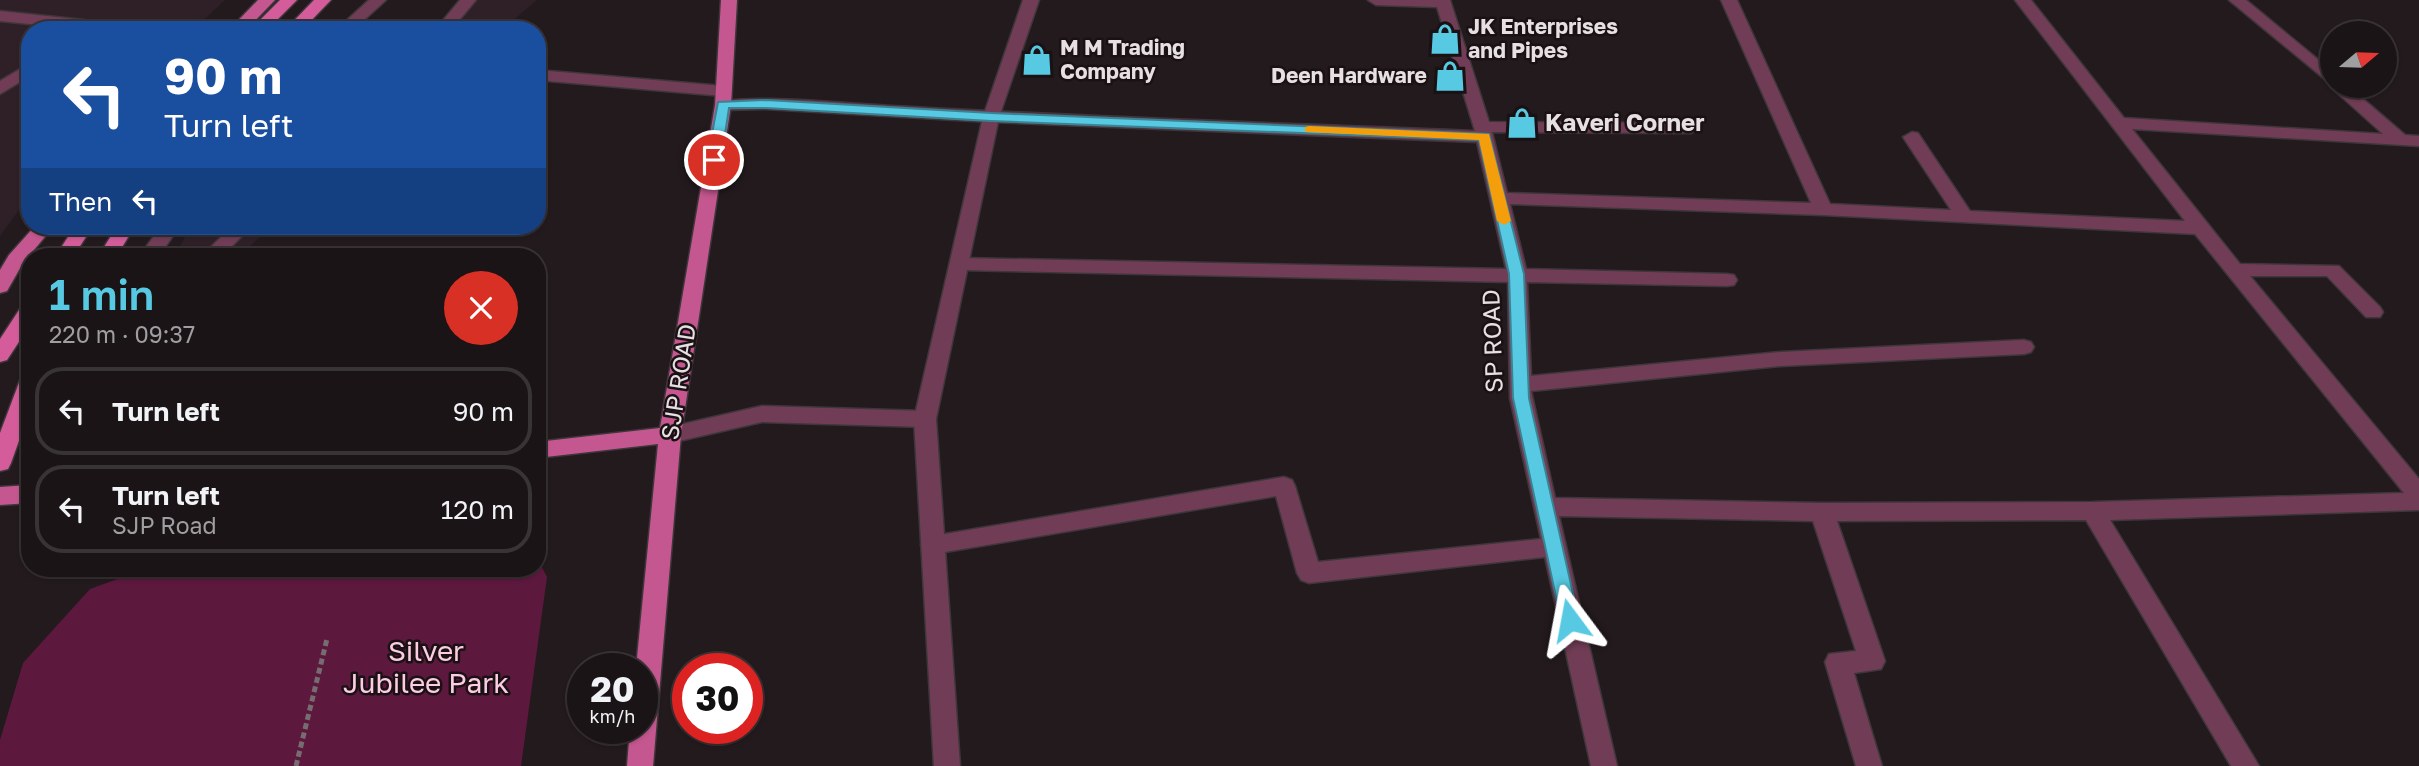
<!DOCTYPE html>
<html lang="en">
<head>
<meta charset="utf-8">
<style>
	:root { --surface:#1a1416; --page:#272123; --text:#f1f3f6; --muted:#9f9ea1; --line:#383335; --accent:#57c9e2 }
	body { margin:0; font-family:"Golos Text",sans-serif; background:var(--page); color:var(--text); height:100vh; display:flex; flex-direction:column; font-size:26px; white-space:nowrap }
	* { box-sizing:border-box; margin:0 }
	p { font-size:23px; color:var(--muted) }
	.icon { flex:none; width:38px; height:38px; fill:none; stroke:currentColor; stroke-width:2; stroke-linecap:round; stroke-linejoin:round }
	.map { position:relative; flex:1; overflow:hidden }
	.panel { position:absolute; left:21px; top:248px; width:525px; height:329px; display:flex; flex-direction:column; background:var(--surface); border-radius:28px; box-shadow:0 2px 5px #0004,0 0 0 2px var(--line) }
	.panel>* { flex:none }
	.top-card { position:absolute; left:21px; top:21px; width:525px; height:214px; border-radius:28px; box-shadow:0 2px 5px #0004,0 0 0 2px var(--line); background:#1a4fa0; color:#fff; overflow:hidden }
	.needle { width:46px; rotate:71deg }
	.buttons { position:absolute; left:2320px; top:21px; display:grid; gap:14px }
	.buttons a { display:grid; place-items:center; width:77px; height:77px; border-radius:50%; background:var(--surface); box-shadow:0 2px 5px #0004,0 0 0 2px var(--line); font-size:35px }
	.speed { position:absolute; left:567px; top:653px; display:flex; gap:14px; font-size:35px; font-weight:700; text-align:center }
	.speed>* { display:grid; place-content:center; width:91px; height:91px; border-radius:50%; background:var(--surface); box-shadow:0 2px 5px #0004,0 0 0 2px var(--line); line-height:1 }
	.speed small { font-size:18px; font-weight:400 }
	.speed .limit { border:10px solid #d22; background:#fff; color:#111 }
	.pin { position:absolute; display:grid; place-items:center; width:60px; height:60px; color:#fff; margin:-30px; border:4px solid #fff; border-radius:50%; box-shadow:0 2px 7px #0007 }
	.me { position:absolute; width:77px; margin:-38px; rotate:347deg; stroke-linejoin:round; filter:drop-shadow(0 0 5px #0008) }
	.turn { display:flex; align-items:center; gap:24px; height:147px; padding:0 28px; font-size:32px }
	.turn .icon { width:91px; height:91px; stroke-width:2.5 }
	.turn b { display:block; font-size:49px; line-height:60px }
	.then { display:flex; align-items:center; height:66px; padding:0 28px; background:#0003; gap:14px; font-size:26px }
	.round { display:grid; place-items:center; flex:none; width:74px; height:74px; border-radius:37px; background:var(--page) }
	.summary { display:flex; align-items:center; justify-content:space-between; height:119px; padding:0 28px }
	h1 { font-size:42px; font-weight:600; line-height:52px; color:var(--accent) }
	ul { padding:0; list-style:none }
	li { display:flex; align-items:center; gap:21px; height:88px; margin:0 14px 10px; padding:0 14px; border:4px solid var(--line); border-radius:28px }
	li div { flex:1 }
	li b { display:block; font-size:26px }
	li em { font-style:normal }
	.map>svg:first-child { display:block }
	.built { fill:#2f2027 }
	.green { fill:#5d183e }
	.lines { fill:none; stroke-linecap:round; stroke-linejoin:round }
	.service-casing { stroke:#3e363a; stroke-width:3 }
	.pedestrian-casing { stroke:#3e363a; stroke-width:3 }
	.minor-casing { stroke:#3e363a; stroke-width:3 }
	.primary-casing { stroke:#3e363a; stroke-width:3 }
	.trunk-casing { stroke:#3e363a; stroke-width:3 }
	.path { stroke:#766d71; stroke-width:5; stroke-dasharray:6 3.5; stroke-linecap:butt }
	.service { fill:#713d56; fill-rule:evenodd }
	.pedestrian { fill:#713d56; fill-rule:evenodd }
	.minor { fill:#713d56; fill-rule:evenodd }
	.primary { fill:#c4578f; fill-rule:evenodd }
	.trunk { fill:#d45c9a; fill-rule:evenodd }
	.route { fill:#57c9e2; stroke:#398393; stroke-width:2 }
	.slow { fill:#f59e0b }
	.labels { text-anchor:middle; stroke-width:5; stroke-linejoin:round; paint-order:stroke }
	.far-poi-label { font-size:21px; font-weight:bold; fill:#e7e0e3; stroke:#1a1115; text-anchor:start }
	.poi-label { font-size:24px; font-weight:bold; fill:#e7e0e3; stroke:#1a1115; text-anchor:start }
	.street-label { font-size:24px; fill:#e7e0e3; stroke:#1a1115 }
	.near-park-label { font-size:28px; fill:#fccce1; stroke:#1a1115 }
</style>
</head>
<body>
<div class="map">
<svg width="2419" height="766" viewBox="0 0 2419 766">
	<rect width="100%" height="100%" fill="#231a1e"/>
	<!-- built -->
	<g class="built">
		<polygon points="0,0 225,0 193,30 30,30 30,195 0,236"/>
		<polygon points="477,0 537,0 502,30 439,30"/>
		<polygon points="191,226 273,226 237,257 174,257"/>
	</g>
	<!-- green -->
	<polygon class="green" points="537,558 547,577 521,766 0,766 0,740 23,663 90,589 145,569 537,569"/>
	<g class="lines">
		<defs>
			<g id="service">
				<polygon points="369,0 386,0 353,30 336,30"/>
				<polygon points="460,0 476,0 451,30 435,30"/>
				<polygon points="161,226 180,226 158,257 139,257"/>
				<polygon points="232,226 252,226 221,257 201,257"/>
			</g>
			<polygon id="pedestrian" points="1023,0 1039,0 999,117 936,419 960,766 934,766 914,419 983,117"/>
			<g id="minor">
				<path d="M 1368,0 L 1450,0 L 1489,122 L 1691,123 L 1700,128 L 1691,133 L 1492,132 L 1507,193 L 1811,203 L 1721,0 L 1737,0 L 1830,204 L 1951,210 L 1903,137 L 1912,132 L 1918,133 L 1970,211 L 2185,221 L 2015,0 L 2031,0 L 2124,118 L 2383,134 L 2333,89 L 2332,85 L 2229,0 L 2246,0 L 2333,72 L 2333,86 L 2348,86 L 2405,135 L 2419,136 L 2419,146 L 2132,129 L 2240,264 L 2339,266 L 2380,307 L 2383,312 L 2380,317 L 2366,317 L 2327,276 L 2250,276 L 2419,479 L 2419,510 L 2110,520 L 2259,766 L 2231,766 L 2086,520 L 1837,521 L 1885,661 L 1881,669 L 1854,673 L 1882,766 L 1856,766 L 1825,662 L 1829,654 L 1856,651 L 1813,521 L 1559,516 L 1617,766 L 1591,766 L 1545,557 L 1309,583 L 1301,580 L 1297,573 L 1276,496 L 933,554 L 925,552 L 921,545 L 925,538 L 933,536 L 1284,477 L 1292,480 L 1295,486 L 1318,562 L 1541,539 L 1510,398 L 1508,282 L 961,270 L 954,268 L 951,264 L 954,260 L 961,258 L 1506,269 L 1477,142 L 991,122 L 766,109 L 723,110 L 715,105 C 726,92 852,104 877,105 C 1076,117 1275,123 1475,131 L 1437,7 L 1376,5 ZM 1510,204 L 1823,215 L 2195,234 L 2404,493 L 2093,502 L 1822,503 L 1555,498 L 1531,391 L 1781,366 L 2024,354 L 2031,352 L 2034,347 L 2031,342 L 2024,340 L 1781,352 L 1531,376 L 1527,282 L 1727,286 L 1734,285 L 1737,280 L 1734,275 L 1727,274 L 1526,269 Z"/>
				<polygon points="0,11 84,20 92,25 88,30 0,21"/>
				<polygon points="30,63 30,76 0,94 0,81"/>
				<polygon points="537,70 723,86 731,91 723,96 537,80"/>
				<polygon points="762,406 925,411 933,413 936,419 933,425 925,427 762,422 670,443 662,441 659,435 662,429 670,427"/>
			</g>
			<g id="primary">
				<polygon points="258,0 275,0 246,30 229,30"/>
				<polygon points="721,0 737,0 731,105 681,435 653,766 627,766 630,728 642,728 642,668 636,668 658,444 537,458 537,442 660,428 715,105"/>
				<polygon points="35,226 54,226 23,263 7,291 0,293 0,270 9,255"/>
				<polygon points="30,485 30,503 0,505 0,487"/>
			</g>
			<g id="trunk">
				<polygon points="280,0 297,0 267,30 250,30"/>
				<polygon points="314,0 331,0 302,30 285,30"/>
				<polygon points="75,226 93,226 73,257 55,257"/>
				<polygon points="117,226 135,226 116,257 98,257"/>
				<polygon points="30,302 30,325 7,360 0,362 0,339 23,304"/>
				<polygon points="30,373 30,410 11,463 8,469 0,471 0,433 20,380 23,375"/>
			</g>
		</defs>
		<!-- service casing -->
		<use href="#service" class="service-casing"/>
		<!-- pedestrian casing -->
		<use href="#pedestrian" class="pedestrian-casing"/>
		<!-- minor casing -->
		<use href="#minor" class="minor-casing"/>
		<!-- primary casing -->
		<use href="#primary" class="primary-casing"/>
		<!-- trunk casing -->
		<use href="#trunk" class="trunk-casing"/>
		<!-- path -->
		<polyline class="path" points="296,766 327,639"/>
		<!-- service -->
		<use href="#service" class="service"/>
		<!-- pedestrian -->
		<use href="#pedestrian" class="pedestrian"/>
		<!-- minor -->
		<use href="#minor" class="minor"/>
		<!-- primary -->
		<use href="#primary" class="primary"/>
		<!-- trunk -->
		<use href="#trunk" class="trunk"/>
	</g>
	<!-- route -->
	<polygon class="route" points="766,100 991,113 1489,134 1524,274 1529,398 1579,620 1577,625 1570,628 1563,625 1561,620 1513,398 1509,274 1479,140 991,121 766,108 729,108 721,160 714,164 709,162 707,160 718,102"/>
	<!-- slow -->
	<polygon class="slow" points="1309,126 1489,134 1511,221 1504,225 1497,221 1479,140 1305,132 1305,127"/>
	<!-- icons -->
	<defs>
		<symbol id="shop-bare" viewBox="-9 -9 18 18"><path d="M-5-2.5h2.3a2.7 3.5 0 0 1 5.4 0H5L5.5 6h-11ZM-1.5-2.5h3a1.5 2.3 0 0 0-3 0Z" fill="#57c9e2" stroke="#1a1115" stroke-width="2.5" paint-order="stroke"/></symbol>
	</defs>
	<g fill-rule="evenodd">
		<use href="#shop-bare" x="1423" y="17" width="44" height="44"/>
		<use href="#shop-bare" x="1015" y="38" width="44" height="44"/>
		<use href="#shop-bare" x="1428" y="54" width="44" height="44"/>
		<use href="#shop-bare" x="1500" y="101" width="44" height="44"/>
	</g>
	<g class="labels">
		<!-- far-poi labels -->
		<g class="far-poi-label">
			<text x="1468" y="34">JK Enterprises<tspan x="1468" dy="24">and Pipes</tspan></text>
			<text x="1060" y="55">M M Trading<tspan x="1060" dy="24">Company</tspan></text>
			<text x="1427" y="83" text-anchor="end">Deen Hardware</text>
		</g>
		<!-- poi labels -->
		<g class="poi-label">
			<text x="1545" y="131">Kaveri Corner</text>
		</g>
		<!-- street labels -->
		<g class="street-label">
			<text transform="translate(1493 341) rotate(-92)" y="8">SP ROAD</text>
			<text transform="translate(679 382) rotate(-81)" y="8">SJP ROAD</text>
		</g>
		<!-- near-park labels -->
		<g class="near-park-label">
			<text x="426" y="661">Silver<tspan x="426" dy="32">Jubilee Park</tspan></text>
		</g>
	</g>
</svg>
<div class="buttons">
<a><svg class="needle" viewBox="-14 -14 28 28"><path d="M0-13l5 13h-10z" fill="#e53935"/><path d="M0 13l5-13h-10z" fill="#9f9ea1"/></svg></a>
</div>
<div class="speed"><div>20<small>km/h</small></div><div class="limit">30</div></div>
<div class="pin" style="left:714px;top:160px;background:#d93025"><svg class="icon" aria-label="arrive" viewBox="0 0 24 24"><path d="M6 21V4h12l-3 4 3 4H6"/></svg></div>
<svg class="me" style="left:1570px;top:620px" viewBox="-20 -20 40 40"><path d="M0-17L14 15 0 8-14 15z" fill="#57c9e2" stroke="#fff" stroke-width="4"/></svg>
<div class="top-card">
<div class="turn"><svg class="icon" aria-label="left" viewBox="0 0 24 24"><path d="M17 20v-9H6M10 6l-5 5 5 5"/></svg><div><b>90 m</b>Turn left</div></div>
<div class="then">Then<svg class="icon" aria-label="left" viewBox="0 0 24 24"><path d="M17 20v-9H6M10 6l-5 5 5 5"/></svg></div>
</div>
<section class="panel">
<div class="summary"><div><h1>1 min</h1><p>220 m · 09:37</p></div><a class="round" style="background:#d93025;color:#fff"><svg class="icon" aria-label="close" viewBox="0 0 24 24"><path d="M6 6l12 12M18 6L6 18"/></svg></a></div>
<ul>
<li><svg class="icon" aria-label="left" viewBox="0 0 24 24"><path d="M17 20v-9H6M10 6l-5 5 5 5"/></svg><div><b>Turn left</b></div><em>90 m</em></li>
<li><svg class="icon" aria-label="left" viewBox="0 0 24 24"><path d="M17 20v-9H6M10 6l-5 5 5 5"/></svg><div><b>Turn left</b><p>SJP Road</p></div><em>120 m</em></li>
</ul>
</section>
</div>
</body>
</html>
